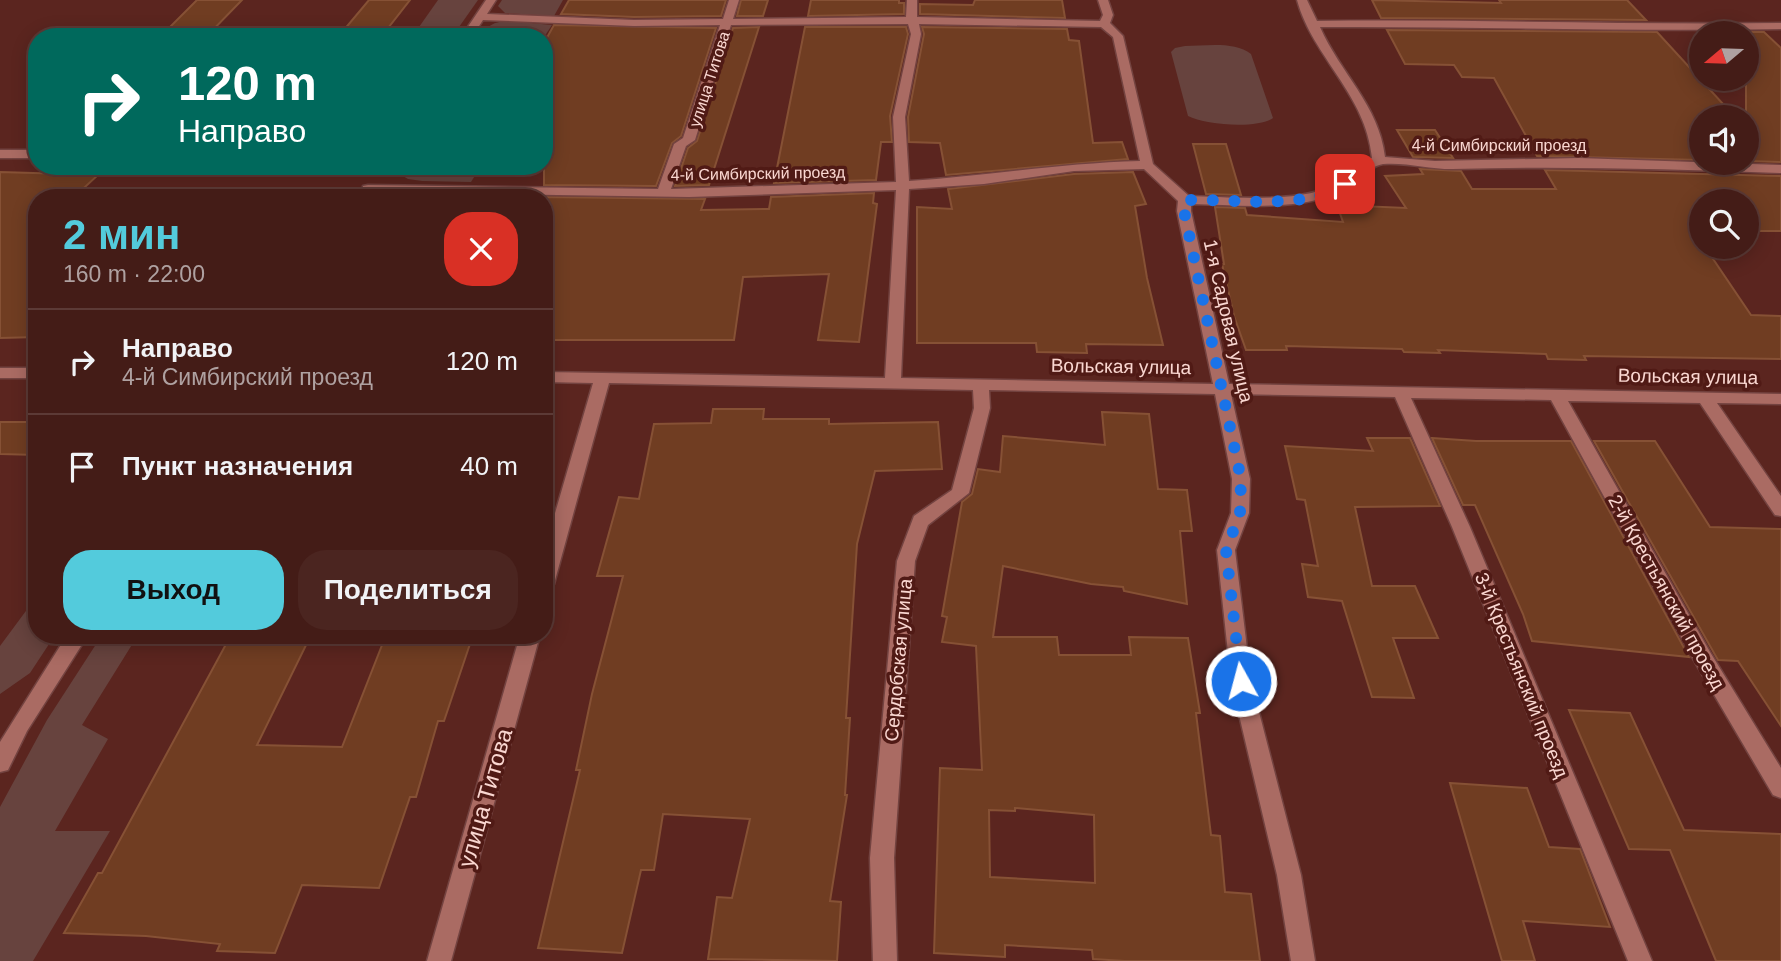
<!DOCTYPE html>
<html lang="ru">
<head>
<meta charset="utf-8">
<style>
	:root { --surface:#441c17; --page:#4b2520; --text:#f1f3f6; --muted:#afa1a1; --line:#5c3a36; --accent:#53cbdc }
	body { margin:0; font-family:Arial,sans-serif; background:var(--page); color:var(--text); height:100vh; display:flex; flex-direction:column; font-size:26px; white-space:nowrap }
	* { box-sizing:border-box; margin:0 }
	p { font-size:23px; color:var(--muted) }
	.icon { flex:none; width:38px; height:38px; fill:none; stroke:currentColor; stroke-width:2; stroke-linecap:round; stroke-linejoin:round }
	.map { position:relative; flex:1; overflow:hidden }
	.details { position:absolute; left:28px; top:189px; width:525px; height:455px; display:flex; flex-direction:column; background:var(--surface); border-radius:28px; box-shadow:0 4px 18px #0003,0 0 0 2px var(--line) }
	.details>* { flex:none }
	.guide { position:absolute; left:28px; top:28px; width:525px; height:147px; border-radius:28px; box-shadow:0 4px 18px #0003,0 0 0 2px var(--line); background:#00695c; color:#fff; overflow:hidden }
	.needle { width:46px; rotate:251deg }
	.controls { position:absolute; left:1689px; top:21px; display:grid; gap:14px }
	.controls a { display:grid; place-items:center; width:70px; height:70px; border-radius:50%; background:var(--surface); box-shadow:0 4px 18px #0003,0 0 0 2px var(--line); font-size:35px }
	.pin { position:absolute; display:grid; place-items:center; width:60px; height:60px; color:#fff; margin:-30px; border-radius:14px; box-shadow:0 4px 10px #0006 }
	.me { position:absolute; width:77px; margin:-38px; rotate:353deg; stroke-linejoin:round; filter:drop-shadow(0 0 5px #0008) }
	.turn { display:flex; align-items:center; gap:24px; height:147px; padding:0 35px; font-size:32px }
	.turn .icon { width:91px; height:91px; stroke-width:2.5 }
	.turn b { display:block; font-size:49px; line-height:60px }
	.round { display:grid; place-items:center; flex:none; width:74px; height:74px; border-radius:28px; background:var(--page) }
	.summary { display:flex; align-items:center; justify-content:space-between; height:119px; padding:0 35px }
	h1 { font-size:42px; font-weight:700; line-height:52px; color:var(--accent) }
	.primary-button { display:flex; gap:14px; margin-top:auto; padding:14px 35px }
	.primary-button a { flex:1; height:80px; border-radius:28px; background:var(--accent); color:#111; font-size:28px; font-weight:700; line-height:80px; text-align:center }
	.primary-button a+a { background:var(--page); color:var(--text) }
	ul { padding:0; list-style:none }
	li { display:flex; align-items:center; gap:21px; height:105px; padding:0 35px; border-top:2px solid var(--line) }
	li div { flex:1 }
	li b { display:block; font-size:26px }
	li em { font-style:normal }
	.map>svg:first-child { display:block }
	.green { fill:#67433e }
	.building { fill:#703d22; stroke:#865135; stroke-width:2; fill-rule:evenodd }
	.lines { fill:none; stroke-linecap:round; stroke-linejoin:round }
	.minor-casing { stroke:#734340; stroke-width:3 }
	.minor { fill:#aa6b63; fill-rule:evenodd }
	.route { stroke:#1a73e8; stroke-width:12; stroke-dasharray:0 21.6 }
	.labels { text-anchor:middle; stroke-width:7; stroke-linejoin:round; paint-order:stroke }
	.far-street-label { font-size:16px; fill:#fad7d1; stroke:#501a15 }
	.street-label { font-size:19px; fill:#fad7d1; stroke:#501a15 }
	.near-street-label { font-size:23px; fill:#fad7d1; stroke:#501a15 }
</style>
</head>
<body>
<div class="map">
<svg width="1781" height="961" viewBox="0 0 1781 961">
	<rect width="100%" height="100%" fill="#5b251f"/>
	<!-- green -->
	<g class="green">
		<polygon points="438,0 478,0 452,37 412,37"/>
		<polygon points="502,0 563,0 554,16 505,13 498,6"/>
		<path d="M 507,21 L 552,25 L 544,37 L 480,37 C 487,25 494,22 507,21 Z"/>
		<path d="M 1185,46 C 1205,46 1235,41 1251,54 L 1273,118 C 1257,129 1205,125 1188,116 L 1171,52 L 1175,48 Z"/>
		<polygon points="399,166 481,166 471,182 422,181 408,179 396,172"/>
		<polygon points="37,596 37,635 55,635 30,673 0,694 0,646"/>
		<polygon points="102,635 138,635 82,725 108,739 55,831 110,831 33,961 0,961 0,807 47,720"/>
	</g>
	<!-- building -->
	<g class="building">
		<polygon points="197,0 242,0 206,37 160,37"/>
		<polygon points="369,0 410,0 381,37 338,37"/>
		<polygon points="569,0 726,0 721,16 634,17 561,14"/>
		<polygon points="741,0 768,0 763,16 737,16"/>
		<polygon points="811,0 899,0 899,3 904,3 904,14 808,16"/>
		<polygon points="975,0 1062,0 1065,18 920,14 920,4 973,5"/>
		<polygon points="1372,0 1501,3 1499,0 1627,0 1646,20 1381,18"/>
		<polygon points="554,25 716,28 681,136 672,143 656,186 544,185 544,43"/>
		<polygon points="759,27 709,185 675,186 688,148 697,141 733,28"/>
		<polygon points="805,27 906,27 908,34 890,116 892,142 881,142 876,180 774,183"/>
		<polygon points="922,27 1067,29 1069,40 1079,41 1093,143 1122,142 1128,159 946,175 940,143 909,142 908,117 924,34"/>
		<polygon points="1387,30 1657,32 1735,117 1701,117 1701,160 1537,156 1494,78 1462,77 1454,65 1405,64"/>
		<polygon points="1746,32 1764,32 1781,48 1781,162 1746,161"/>
		<polygon points="1397,130 1435,130 1453,158 1413,157"/>
		<polygon points="1193,144 1226,144 1241,195 1206,194"/>
		<polygon points="1420,169 1461,171 1472,189 1556,189 1545,170 1781,176 1781,231 1746,231 1746,201 1701,201 1701,230 1694,230 1701,241 1701,247 1705,247 1751,315 1781,316 1781,359 1584,356 1586,360 1548,359 1546,354 1438,350 1440,353 1404,352 1402,349 1286,346 1287,350 1246,350 1234,316 1222,264 1224,264 1215,207 1245,208 1247,215 1343,222 1337,205 1406,208 1385,176 1423,174"/>
		<polygon points="0,172 98,175 73,198 37,198 37,337 0,338"/>
		<polygon points="1133,172 1146,204 1135,206 1147,278 1163,345 1086,344 1087,353 1037,352 1036,343 917,343 917,207 952,209 948,189 1074,174"/>
		<polygon points="874,193 873,203 877,204 859,342 818,340 829,274 743,277 734,340 544,340 544,197 705,199 701,210 769,209 771,197"/>
		<polygon points="713,409 764,409 763,419 829,419 829,424 938,422 942,469 875,471 857,544 846,718 850,718 845,795 847,795 830,901 841,902 837,961 708,959 717,897 732,898 750,819 663,814 654,870 641,870 622,953 538,948 580,770 576,770 592,694 623,576 597,576 619,497 639,499 654,424 711,423"/>
		<path d="M 1102,412 L 1149,414 L 1158,489 L 1187,490 L 1192,531 L 1180,531 L 1187,604 L 1124,591 L 1123,587 L 1091,584 L 1003,566 L 993,637 L 1057,637 L 1059,655 L 1131,655 L 1129,637 L 1188,638 L 1200,713 L 1196,713 L 1211,835 L 1220,836 L 1225,892 L 1251,894 L 1260,961 L 1125,961 L 1093,959 L 1092,950 L 1005,945 L 1005,957 L 934,953 L 940,768 L 982,770 L 976,646 L 942,642 L 947,617 L 942,616 L 962,502 L 972,494 L 978,469 L 1000,472 L 1003,436 L 1105,445 ZM 1015,808 L 1094,815 L 1095,883 L 990,877 L 989,810 L 1015,811 Z"/>
		<polygon points="0,422 37,422 37,455 0,454"/>
		<polygon points="1367,438 1410,438 1440,506 1355,507 1372,586 1415,586 1438,638 1393,638 1414,698 1372,697 1342,601 1308,597 1302,564 1318,566 1305,500 1297,499 1285,446 1373,451"/>
		<polygon points="1432,438 1476,441 1571,441 1689,657 1532,641 1523,614 1475,505 1463,505"/>
		<polygon points="1594,441 1655,441 1710,527 1781,529 1781,726 1738,661 1718,660"/>
		<polygon points="231,635 311,635 257,745 342,747 386,635 473,635 444,721 438,721 416,797 410,797 379,888 302,885 275,953 217,951 220,944 146,936 64,933 98,873 102,873"/>
		<polygon points="1569,710 1630,713 1684,830 1781,834 1781,961 1716,961 1670,850 1629,849"/>
		<polygon points="1450,783 1527,788 1549,847 1580,849 1610,927 1523,921 1535,961 1502,961"/>
	</g>
	<g class="lines">
		<defs>
			<g id="minor">
				<path d="M 486,0 L 496,0 L 487,14 L 634,20 L 723,19 L 729,0 L 739,0 L 733,19 L 906,17 L 907,0 L 917,0 L 917,17 L 1100,21 L 1103,15 L 1098,0 L 1108,0 L 1113,15 L 1110,23 L 1123,36 L 1153,164 L 1189,196 C 1224,197 1289,202 1321,190 C 1341,183 1354,168 1372,158 C 1366,94 1313,58 1297,0 L 1307,0 L 1317,21 C 1472,19 1626,25 1781,23 L 1781,29 C 1627,32 1474,26 1320,27 C 1340,73 1379,105 1385,157 L 1435,161 L 1579,158 L 1781,165 L 1781,173 C 1671,169 1562,166 1452,169 C 1429,169 1405,162 1383,164 C 1368,166 1345,192 1324,198 C 1282,210 1234,205 1191,204 L 1191,211 L 1229,384 L 1781,394 L 1781,404 L 1717,403 L 1781,496 L 1781,516 L 1775,515 L 1700,403 L 1568,401 L 1710,652 L 1781,768 L 1781,798 L 1773,795 L 1696,664 L 1551,400 L 1411,398 L 1470,527 L 1652,961 L 1628,961 L 1452,527 L 1395,397 L 1231,394 L 1250,479 L 1249,513 L 1235,550 L 1251,681 L 1301,875 L 1315,961 L 1291,961 L 1277,875 L 1231,681 L 1217,550 L 1231,513 L 1232,479 L 1215,394 L 989,390 L 990,408 L 969,493 L 928,525 L 915,561 L 894,858 L 897,961 L 873,961 L 870,858 L 897,561 L 914,516 L 952,490 L 974,408 L 973,390 L 609,383 L 554,584 L 551,589 L 544,591 L 544,551 L 593,383 L 544,382 L 544,372 L 885,378 L 896,190 L 689,197 L 363,192 L 363,186 L 368,185 L 658,189 L 674,144 L 683,138 L 720,25 L 634,26 L 483,20 L 472,37 L 461,37 ZM 908,24 L 911,34 L 893,117 L 896,182 L 671,189 L 686,146 L 695,140 L 731,25 ZM 919,24 L 1101,27 L 1113,37 L 1140,161 C 1062,163 986,176 909,181 L 905,117 L 921,34 ZM 1144,169 L 1178,201 L 1177,211 L 1213,384 L 901,378 L 909,189 L 984,184 L 1074,171 Z"/>
				<rect x="0" y="150" width="37" height="8"/>
				<polygon points="314,166 381,166 386,170 380,174 320,170"/>
				<rect x="0" y="368" width="37" height="10"/>
				<polygon points="67,635 88,635 27,731 8,770 0,772 0,742"/>
				<polygon points="520,635 540,635 451,961 427,961"/>
			</g>
		</defs>
		<!-- minor casing -->
		<use href="#minor" class="minor-casing"/>
		<!-- minor -->
		<use href="#minor" class="minor"/>
	</g>
	<g class="lines">
		<!-- route -->
		<path class="route" d="M 1241,681 L 1226,550 L 1240,513 L 1241,479 L 1184,211 L 1185,200 C 1228,199 1279,207 1321,195 C 1329,193 1338,187 1345,184"/>
	</g>
	<g class="labels">
		<!-- far-street labels -->
		<g class="far-street-label">
			<text transform="translate(709 79) rotate(-72)" y="6">улица Титова</text>
			<text x="1499" y="151">4-й Симбирский проезд</text>
			<text transform="translate(758 173) rotate(-1)" y="6">4-й Симбирский проезд</text>
		</g>
		<!-- street labels -->
		<g class="street-label">
			<text transform="translate(1229 321) rotate(77)" y="7">1-я Садовая улица</text>
			<text transform="translate(1121 366) rotate(1)" y="7">Вольская улица</text>
			<text transform="translate(1688 376) rotate(1)" y="7">Вольская улица</text>
			<text transform="translate(1667 592) rotate(61)" y="7">2-й Крестьянский проезд</text>
			<text transform="translate(898 660) rotate(-85)" y="7">Сердобская улица</text>
			<text transform="translate(1522 675) rotate(68)" y="7">3-й Крестьянский проезд</text>
		</g>
		<!-- near-street labels -->
		<g class="near-street-label">
			<text transform="translate(485 798) rotate(-74)" y="8">улица Титова</text>
		</g>
	</g>
</svg>
<div class="controls">
<a><svg class="needle" viewBox="-14 -14 28 28"><path d="M0-13l5 13h-10z" fill="#e53935"/><path d="M0 13l5-13h-10z" fill="#afa1a1"/></svg></a>
<a><svg class="icon" aria-label="sound" viewBox="0 0 24 24"><path d="M4 9h4l5-4v14l-5-4H4zM17 9q2 3 0 6"/></svg></a>
<a><svg class="icon" aria-label="search" viewBox="0 0 24 24"><circle cx="10" cy="10" r="6"/><path d="M15 15l6 6"/></svg></a>
</div>
<div class="pin" style="left:1345px;top:184px;background:#d93025"><svg class="icon" aria-label="arrive" viewBox="0 0 24 24"><path d="M6 21V4h12l-3 4 3 4H6"/></svg></div>
<svg class="me" style="left:1241px;top:681px" viewBox="-20 -20 40 40"><circle r="17" fill="#1a73e8" stroke="#fff" stroke-width="3"/><path d="M0-11L8 9 0 5-8 9z" fill="#fff"/></svg>
<div class="guide">
<div class="turn"><svg class="icon" aria-label="right" viewBox="0 0 24 24"><path d="M7 20v-9h11M14 6l5 5-5 5"/></svg><div><b>120 m</b>Направо</div></div>
</div>
<section class="details">
<div class="summary"><div><h1>2 мин</h1><p>160 m · 22:00</p></div><a class="round" style="background:#d93025;color:#fff"><svg class="icon" aria-label="close" viewBox="0 0 24 24"><path d="M6 6l12 12M18 6L6 18"/></svg></a></div>
<ul>
<li><svg class="icon" aria-label="right" viewBox="0 0 24 24"><path d="M7 20v-9h11M14 6l5 5-5 5"/></svg><div><b>Направо</b><p>4-й Симбирский проезд</p></div><em>120 m</em></li>
<li><svg class="icon" aria-label="arrive" viewBox="0 0 24 24"><path d="M6 21V4h12l-3 4 3 4H6"/></svg><div><b>Пункт назначения</b></div><em>40 m</em></li>
</ul>
<div class="primary-button"><a>Выход</a><a>Поделиться</a></div>
</section>
</div>
</body>
</html>
